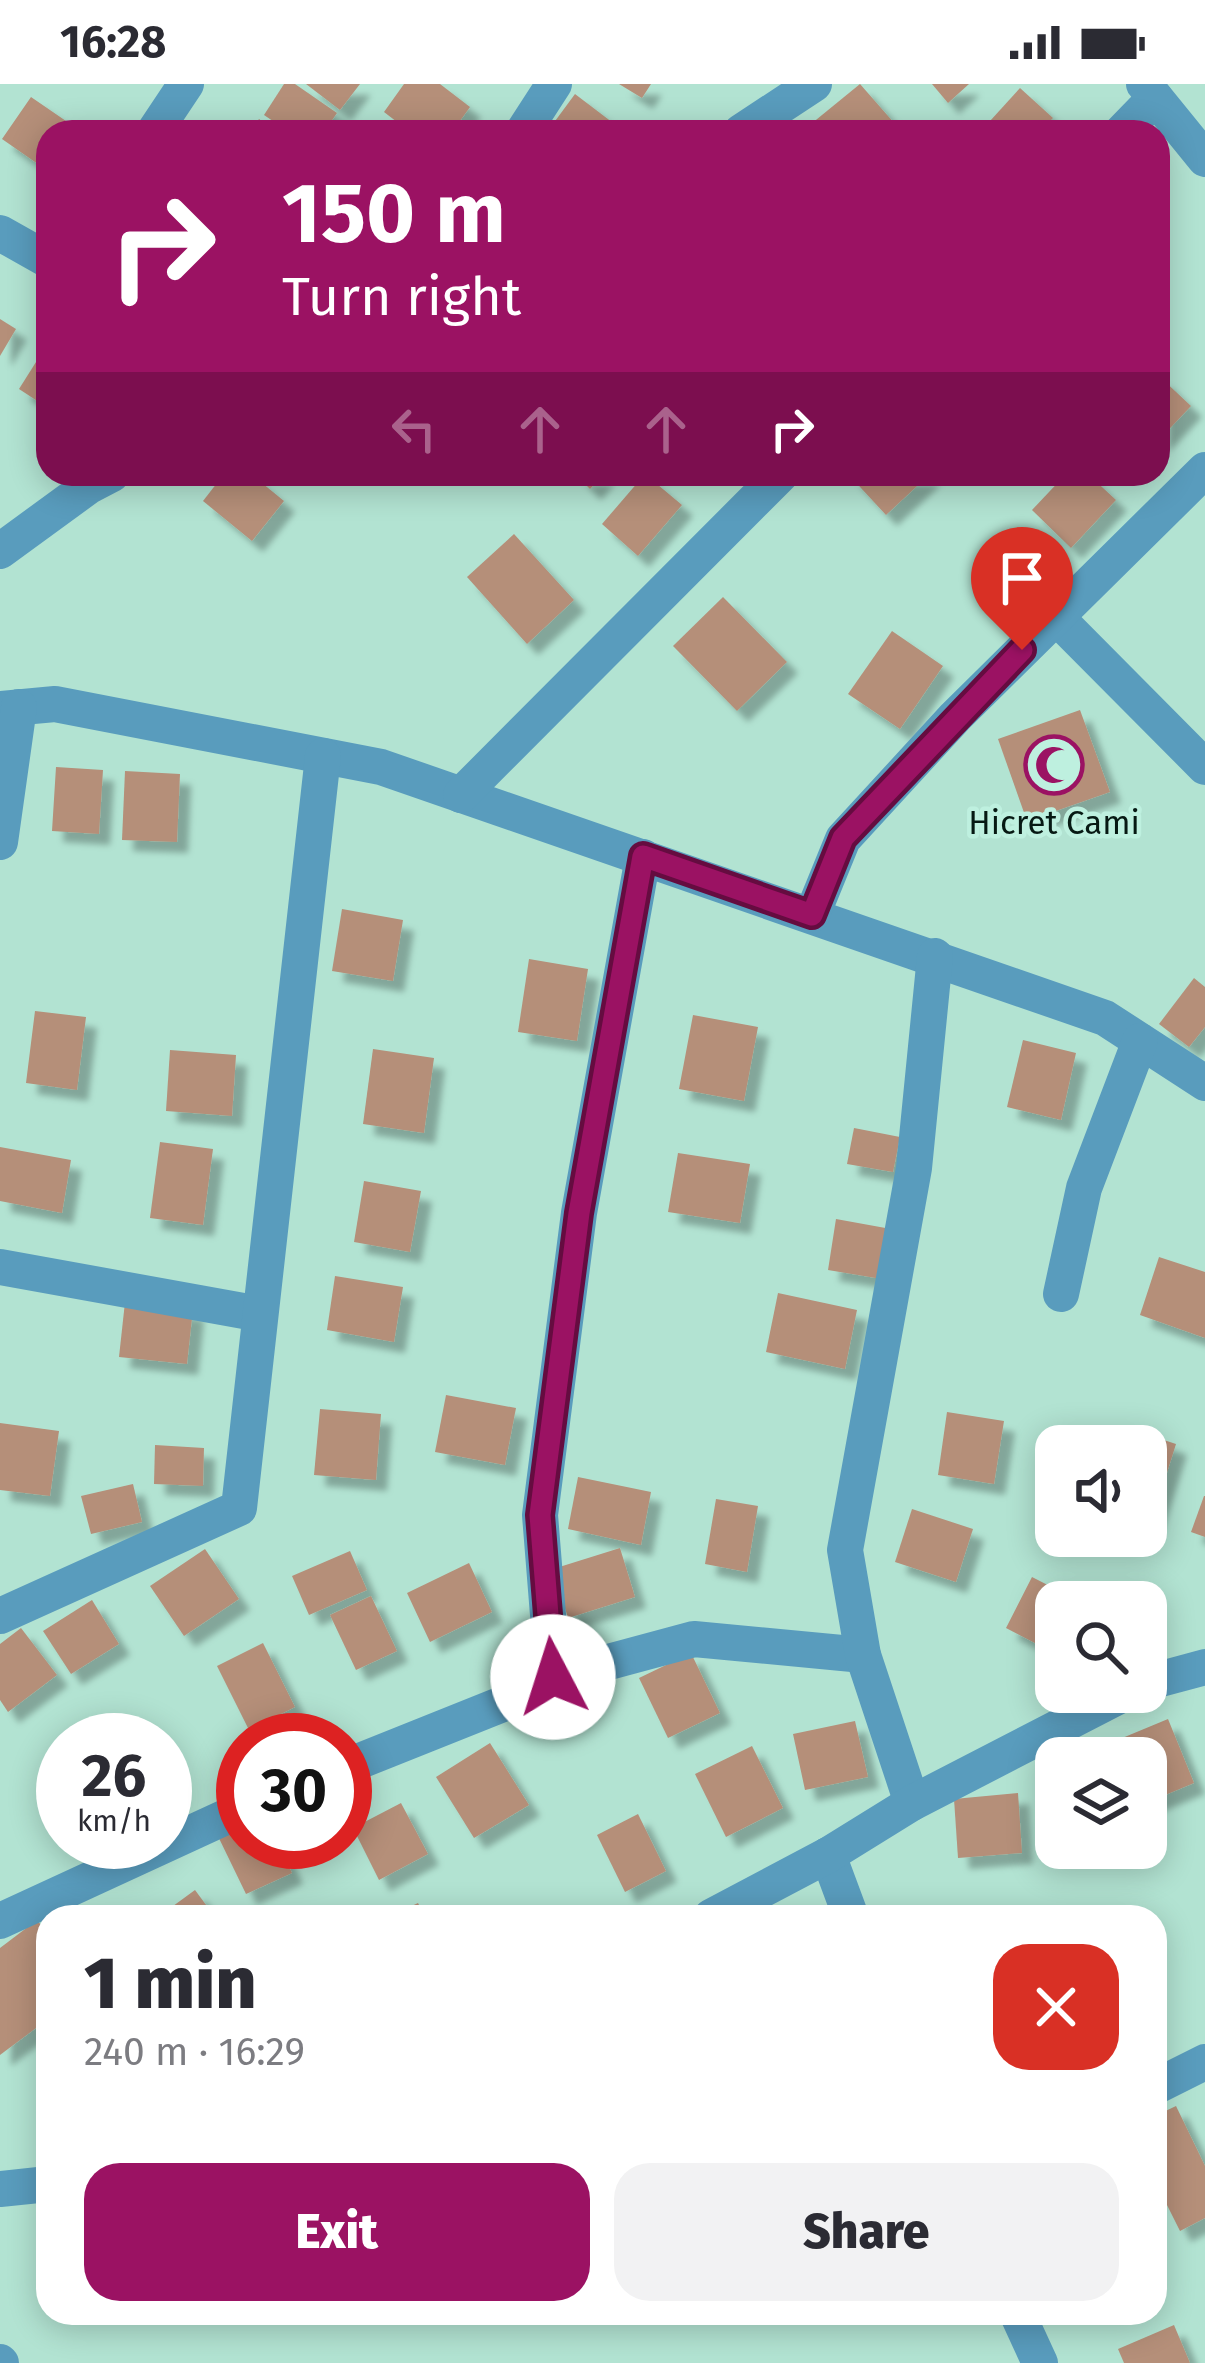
<!DOCTYPE html>
<html lang="en">
<head>
<meta charset="utf-8">
<style>
	:root { --surface:#fff; --page:#f2f2f3; --text:#2b2b33; --muted:#7c7c81; --accent:#9b1263 }
	body { margin:0; font-family:"Fira Sans",sans-serif; background:var(--page); color:var(--text); height:100vh; display:flex; flex-direction:column; font-size:45px; white-space:nowrap }
	* { box-sizing:border-box; margin:0 }
	p { font-size:39px; color:var(--muted) }
	.icon { flex:none; width:66px; height:66px; fill:none; stroke:currentColor; stroke-width:2; stroke-linecap:round; stroke-linejoin:round }
	.map { position:relative; flex:1; overflow:hidden }
	.side { position:absolute; left:36px; top:1821px; width:1131px; height:420px; display:flex; flex-direction:column; background:var(--surface); border-radius:36px; box-shadow:0 6px 30px #0003 }
	.side>* { flex:none }
	.banner { position:absolute; left:36px; top:36px; width:1134px; height:366px; border-radius:36px; box-shadow:0 6px 30px #0003; background:#9b1263; color:#fff; overflow:hidden }
	.tools { position:absolute; left:1035px; top:1341px; display:grid; gap:24px }
	.tools a { display:grid; place-items:center; width:132px; height:132px; border-radius:24px; background:var(--surface); box-shadow:0 6px 30px #0003; font-size:60px }
	.speed { position:absolute; left:36px; top:1629px; display:flex; gap:24px; font-size:60px; font-weight:700; text-align:center }
	.speed>* { display:grid; place-content:center; width:156px; height:156px; border-radius:50%; background:var(--surface); box-shadow:0 6px 30px #0003; line-height:1 }
	.speed small { font-size:30px; font-weight:400 }
	.speed .limit { border:18px solid #d22; background:#fff; color:#111 }
	.pin { position:absolute; display:grid; place-items:center; width:102px; height:102px; color:#fff; margin:-123px -51px; border-radius:50% 50% 50% 0; rotate:-45deg; box-shadow:0 0 12px #0007 }
	.pin .icon { rotate:45deg }
	.me { position:absolute; width:132px; margin:-66px; rotate:355deg; stroke-linejoin:round; filter:drop-shadow(0 0 9px #0008) }
	.turn { display:flex; align-items:center; gap:42px; height:252px; padding:0 48px; font-size:54px }
	.turn .icon { width:156px; height:156px; stroke-width:2.5 }
	.turn b { display:block; font-size:84px; line-height:102px }
	.lanes { display:flex; align-items:center; height:114px; padding:0 48px; background:#0003; justify-content:center; gap:60px; direction:ltr }
	.lanes .off { opacity:.35 }
	.round { display:grid; place-items:center; flex:none; width:126px; height:126px; border-radius:36px; background:var(--page) }
	.summary { display:flex; align-items:center; justify-content:space-between; height:204px; padding:0 48px }
	h1 { font-size:72px; font-weight:800; line-height:90px }
	.cta { display:flex; gap:24px; margin-top:auto; padding:24px 48px }
	.cta a { flex:1; height:138px; border-radius:36px; background:var(--accent); color:#fff; font-size:48px; font-weight:800; line-height:138px; text-align:center }
	.cta a+a { background:var(--page); color:var(--text) }
	.status { display:flex; justify-content:space-between; align-items:center; height:84px; padding:0 60px; background:var(--surface); direction:ltr }
	.status svg { height:33px; fill:currentColor }
	.map>svg:first-child { display:block }
	.building { fill:#b58f79; filter:url(#shadow) }
	.lines { fill:none; stroke-linecap:round; stroke-linejoin:round }
	.minor { stroke:#599cbd; stroke-width:36 }
	.route-casing { stroke:#650c40; stroke-width:30 }
	.route { stroke:#9b1263; stroke-width:21 }
	.labels { text-anchor:middle; stroke-width:9; stroke-linejoin:round; paint-order:stroke }
	.poi-label { font-size:33px; fill:#061913; stroke:#bef0df }
</style>
</head>
<body>
<div class="status"><b>16:28</b><svg viewBox="0 0 49 12"><path d="M0 12V9h3v3zM5 12V6h3v6zM10 12V3h3v9zM15 12V0h3v12zM26 1h20v11H26zM47 4h2v5h-2z"/></svg></div>
<div class="map">
<svg width="1205" height="2279" viewBox="0 0 1205 2279">
	<defs>
		<filter id="shadow"><feDropShadow dx="11" dy="11" stdDeviation="3" flood-color="#0004"/></filter>
	</defs>
	<rect width="100%" height="100%" fill="#b2e3d2"/>
	<!-- building -->
	<g class="building">
		<polygon points="284,0 295,0 337,29 324,48 289,48 264,31"/>
		<polygon points="306,0 360,0 340,26"/>
		<polygon points="404,0 440,0 470,23 452,48 410,48 384,28"/>
		<polygon points="619,0 651,0 642,14"/>
		<polygon points="860,0 902,48 817,48 811,40"/>
		<polygon points="932,0 969,0 948,19"/>
		<polygon points="1020,4 1053,34 1040,48 980,48"/>
		<polygon points="575,10 625,48 547,48"/>
		<polygon points="31,13 82,48 48,48 48,87 2,55"/>
		<polygon points="259,35 277,48 250,48"/>
		<polygon points="0,235 16,245 0,272"/>
		<polygon points="48,259 48,324 19,305"/>
		<polygon points="1158,291 1191,322 1158,357"/>
		<polygon points="224,390 251,390 284,417 252,457 203,417"/>
		<polygon points="575,390 604,390 590,405"/>
		<polygon points="645,390 682,421 638,472 602,440"/>
		<polygon points="848,390 930,390 886,431"/>
		<polygon points="1066,390 1088,390 1116,416 1071,464 1032,426"/>
		<polygon points="514,450 574,516 527,560 467,493"/>
		<polygon points="723,513 787,578 737,627 673,562"/>
		<polygon points="892,547 943,582 900,645 848,610"/>
		<polygon points="1080,626 1110,708 1027,737 998,655"/>
		<polygon points="56,683 103,686 99,750 52,747"/>
		<polygon points="125,687 180,690 177,758 122,756"/>
		<polygon points="342,825 403,836 393,897 332,887"/>
		<polygon points="529,875 588,885 577,957 518,948"/>
		<polygon points="1194,894 1205,903 1205,943 1189,963 1159,940"/>
		<polygon points="35,927 86,933 77,1006 26,999"/>
		<polygon points="693,931 758,943 744,1017 679,1005"/>
		<polygon points="1023,956 1076,969 1061,1036 1007,1023"/>
		<polygon points="373,965 434,974 424,1049 363,1040"/>
		<polygon points="170,966 236,971 232,1032 166,1027"/>
		<polygon points="854,1044 900,1053 893,1088 847,1080"/>
		<polygon points="160,1058 213,1065 203,1141 150,1134"/>
		<polygon points="0,1063 71,1076 62,1129 0,1117"/>
		<polygon points="678,1069 750,1080 740,1139 668,1128"/>
		<polygon points="364,1097 421,1107 410,1168 354,1158"/>
		<polygon points="836,1135 891,1145 882,1195 828,1186"/>
		<polygon points="1159,1173 1205,1188 1205,1254 1140,1231"/>
		<polygon points="335,1192 403,1203 394,1258 327,1246"/>
		<polygon points="778,1209 857,1226 845,1285 766,1268"/>
		<polygon points="125,1218 193,1225 187,1280 119,1273"/>
		<polygon points="446,1311 516,1324 505,1381 435,1368"/>
		<polygon points="320,1325 381,1330 376,1396 314,1391"/>
		<polygon points="947,1328 1004,1337 994,1400 938,1391"/>
		<polygon points="0,1339 59,1347 50,1412 0,1406"/>
		<polygon points="1118,1341 1176,1360 1151,1439 1146,1438 1146,1362 1111,1362"/>
		<polygon points="155,1361 204,1364 203,1402 154,1400"/>
		<polygon points="578,1393 651,1408 641,1461 568,1445"/>
		<polygon points="133,1400 142,1438 91,1450 81,1412"/>
		<polygon points="1204,1412 1205,1412 1205,1453 1191,1448"/>
		<polygon points="716,1415 758,1422 747,1488 705,1480"/>
		<polygon points="912,1425 973,1445 956,1498 895,1478"/>
		<polygon points="620,1464 635,1513 568,1534 553,1485"/>
		<polygon points="205,1465 239,1515 184,1552 150,1502"/>
		<polygon points="350,1467 367,1506 309,1531 292,1492"/>
		<polygon points="469,1479 492,1528 430,1558 407,1509"/>
		<polygon points="1032,1493 1081,1518 1056,1518 1056,1570 1006,1544"/>
		<polygon points="371,1512 397,1567 356,1586 330,1531"/>
		<polygon points="92,1516 119,1560 71,1590 43,1547"/>
		<polygon points="21,1544 57,1591 8,1628 0,1616 0,1560"/>
		<polygon points="263,1559 295,1623 249,1646 217,1582"/>
		<polygon points="691,1569 720,1629 668,1654 639,1594"/>
		<polygon points="1168,1635 1194,1699 1146,1719 1146,1674 1122,1674 1115,1657"/>
		<polygon points="855,1637 868,1693 805,1706 793,1650"/>
		<polygon points="490,1659 529,1721 474,1754 436,1693"/>
		<polygon points="752,1662 783,1724 726,1753 695,1690"/>
		<polygon points="1056,1683 1056,1725 1042,1689"/>
		<polygon points="1018,1709 1022,1769 958,1774 954,1715"/>
		<polygon points="401,1719 428,1770 379,1796 353,1744"/>
		<polygon points="638,1730 666,1787 625,1808 597,1751"/>
		<polygon points="243,1733 243,1758 278,1758 292,1789 246,1810 215,1746"/>
		<polygon points="195,1806 215,1833 158,1833"/>
		<polygon points="418,1819 425,1833 388,1833"/>
		<polygon points="37,1836 48,1850 48,1935 0,1971 0,1864"/>
		<polygon points="1176,2022 1205,2082 1205,2134 1180,2147 1155,2097 1155,2032"/>
		<polygon points="48,2131 48,2159 37,2136"/>
		<polygon points="1174,2241 1190,2279 1124,2279 1118,2265"/>
	</g>
	<g class="lines">
		<!-- minor -->
		<g class="minor">
			<polyline points="1144,0 1205,75"/>
			<polyline points="154,48 186,0"/>
			<polyline points="523,48 554,0"/>
			<polyline points="741,48 814,0"/>
			<polyline points="1122,48 1155,14"/>
			<polyline points="0,149 48,176"/>
			<polyline points="0,467 89,402 112,390"/>
			<polyline points="1056,533 1205,683"/>
			<polyline points="0,625 55,620 381,683 1105,934 1205,999"/>
			<polyline points="461,711 781,390"/>
			<polyline points="0,758 19,623"/>
			<polyline points="812,831 843,755 955,633 1205,386"/>
			<polyline points="0,1183 260,1230"/>
			<polyline points="1061,1210 1084,1104 1140,957"/>
			<polyline points="0,1532 239,1424 323,672"/>
			<polyline points="553,1593 540,1431 579,1129 643,773"/>
			<polyline points="1146,1599 1205,1583"/>
			<polyline points="345,1683 525,1611 553,1593 694,1555 863,1571"/>
			<polyline points="912,1719 863,1571 845,1466 914,1084 935,872"/>
			<polyline points="828,1771 851,1833"/>
			<polyline points="711,1833 828,1771 912,1719 1127,1608"/>
			<polyline points="0,1837 243,1725"/>
			<polyline points="1155,2003 1205,1978"/>
			<polyline points="0,2105 48,2100"/>
			<polyline points="1017,2229 1040,2279"/>
			<polyline points="0,2278 1,2279"/>
		</g>
	</g>
	<g class="lines">
		<defs>
			<polyline id="route" points="553,1593 540,1431 579,1129 643,772 812,831 843,754 1022,566"/>
		</defs>
		<!-- route casing -->
		<use href="#route" class="route-casing"/>
		<!-- route -->
		<use href="#route" class="route"/>
	</g>
	<!-- icons -->
	<defs>
		<symbol id="mosque-ring" viewBox="-11 -11 22 22"><circle r="9.5" fill="#bef0df" stroke="#9b1263" stroke-width="1.5"/><path d="M3.5-4.9A6 6 0 1 0 3.5 4.9A5 5 0 1 1 3.5-4.9Z" fill="#9b1263"/></symbol>
	</defs>
	<g fill-rule="evenodd">
		<use href="#mosque-ring" x="1021" y="648" width="66" height="66"/>
	</g>
	<g class="labels">
		<!-- poi labels -->
		<g class="poi-label">
			<text x="1054" y="750">Hicret Cami</text>
		</g>
	</g>
</svg>
<div class="tools">
<a><svg class="icon" aria-label="sound" viewBox="0 0 24 24"><path d="M4 9h4l5-4v14l-5-4H4zM17 9q2 3 0 6"/></svg></a>
<a><svg class="icon" aria-label="search" viewBox="0 0 24 24"><circle cx="10" cy="10" r="6"/><path d="M15 15l6 6"/></svg></a>
<a><svg class="icon" aria-label="layers" viewBox="0 0 24 24"><path d="M12 4l9 5-9 5-9-5zM3 14l9 5 9-5"/></svg></a>
</div>
<div class="speed"><div>26<small>km/h</small></div><div class="limit">30</div></div>
<div class="pin" style="left:1022px;top:566px;background:#d93025"><svg class="icon" aria-label="arrive" viewBox="0 0 24 24"><path d="M6 21V4h12l-3 4 3 4H6"/></svg></div>
<svg class="me" style="left:553px;top:1593px" viewBox="-20 -20 40 40"><circle r="19" fill="#fff"/><path d="M0-13L10 11 0 6-10 11z" fill="#9b1263"/></svg>
<div class="banner">
<div class="turn"><svg class="icon" aria-label="right" viewBox="0 0 24 24"><path d="M7 20v-9h11M14 6l5 5-5 5"/></svg><div><b>150 m</b>Turn right</div></div>
<div class="lanes"><svg class="icon off" aria-label="left" viewBox="0 0 24 24"><path d="M17 20v-9H6M10 6l-5 5 5 5"/></svg><svg class="icon off" aria-label="ahead" viewBox="0 0 24 24"><path d="M12 20V5M6 11l6-6 6 6"/></svg><svg class="icon off" aria-label="ahead" viewBox="0 0 24 24"><path d="M12 20V5M6 11l6-6 6 6"/></svg><svg class="icon" aria-label="right" viewBox="0 0 24 24"><path d="M7 20v-9h11M14 6l5 5-5 5"/></svg></div>
</div>
<section class="side">
<div class="summary"><div><h1>1 min</h1><p>240 m · 16:29</p></div><a class="round" style="background:#d93025;color:#fff"><svg class="icon" aria-label="close" viewBox="0 0 24 24"><path d="M6 6l12 12M18 6L6 18"/></svg></a></div>
<div class="cta"><a>Exit</a><a>Share</a></div>
</section>
</div>
</body>
</html>
